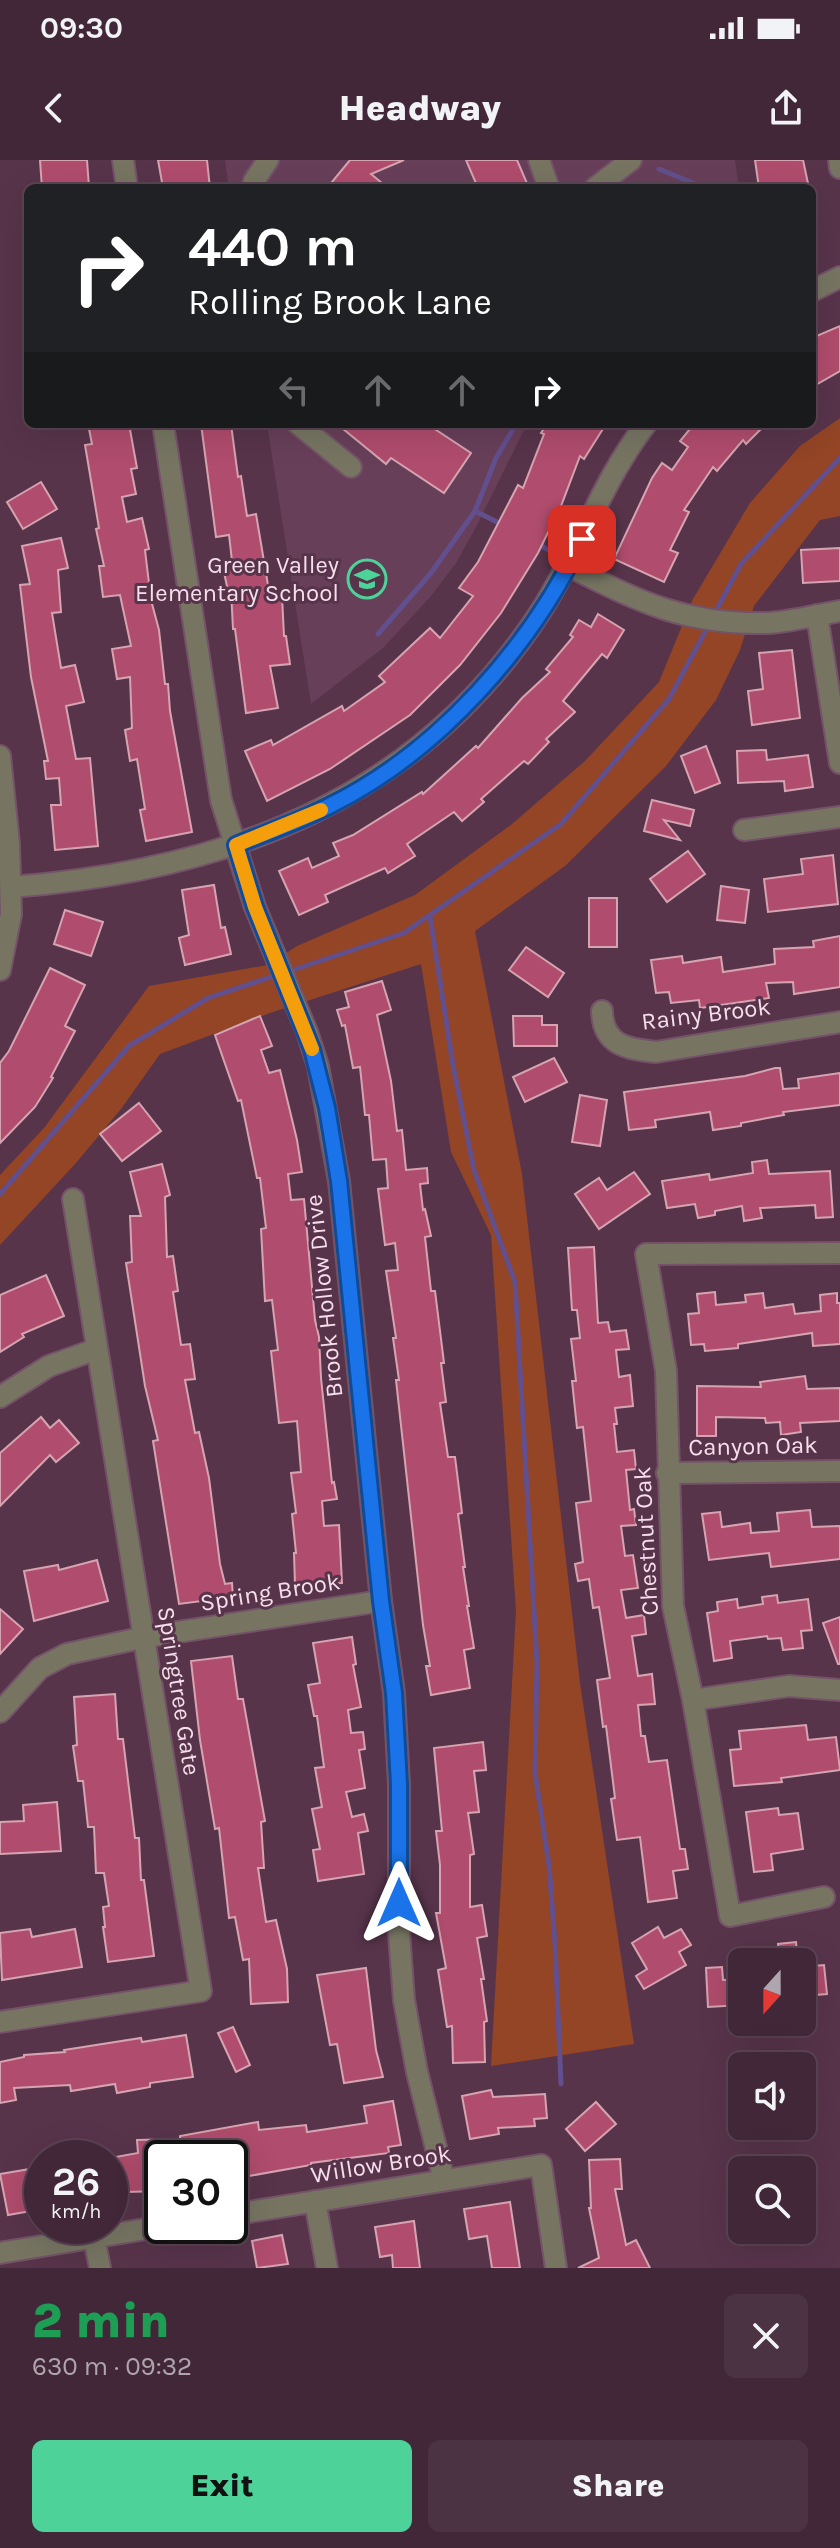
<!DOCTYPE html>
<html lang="en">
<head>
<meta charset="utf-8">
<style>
	:root { --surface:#422738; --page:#4c3343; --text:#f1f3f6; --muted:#aea5ae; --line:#5a4453; --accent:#4dd39a }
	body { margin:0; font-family:Karla,sans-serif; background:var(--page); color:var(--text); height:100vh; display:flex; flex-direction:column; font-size:30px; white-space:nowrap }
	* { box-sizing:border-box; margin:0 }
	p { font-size:26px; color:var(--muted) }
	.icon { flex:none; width:44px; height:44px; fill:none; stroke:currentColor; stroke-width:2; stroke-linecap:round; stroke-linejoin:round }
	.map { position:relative; height:2108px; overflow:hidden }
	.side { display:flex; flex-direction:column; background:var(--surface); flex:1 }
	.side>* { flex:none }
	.banner { position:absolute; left:24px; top:24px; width:792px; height:244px; border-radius:12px; box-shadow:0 8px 32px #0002,0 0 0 2px var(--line); background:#202124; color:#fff; overflow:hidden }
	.needle { width:52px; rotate:201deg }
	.fabs { position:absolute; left:728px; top:1788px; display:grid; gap:16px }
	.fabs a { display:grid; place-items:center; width:88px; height:88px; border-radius:12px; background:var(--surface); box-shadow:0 8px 32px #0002,0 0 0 2px var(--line); font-size:40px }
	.speed { position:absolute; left:24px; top:1980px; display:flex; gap:16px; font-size:40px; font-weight:700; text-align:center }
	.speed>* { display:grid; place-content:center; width:104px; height:104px; border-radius:50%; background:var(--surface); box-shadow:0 8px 32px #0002,0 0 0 2px var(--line); line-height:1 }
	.speed small { font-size:20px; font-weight:400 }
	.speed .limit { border:4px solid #111; border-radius:12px; background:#fff; color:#111 }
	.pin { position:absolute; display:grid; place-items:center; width:68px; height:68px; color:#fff; margin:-34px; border-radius:16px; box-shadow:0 4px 12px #0006 }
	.me { position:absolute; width:88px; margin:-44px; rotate:0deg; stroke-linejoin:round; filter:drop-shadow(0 0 6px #0008) }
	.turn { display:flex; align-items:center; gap:28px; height:168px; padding:0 32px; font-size:36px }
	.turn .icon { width:104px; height:104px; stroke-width:2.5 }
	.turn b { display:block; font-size:56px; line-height:68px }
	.lanes { display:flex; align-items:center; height:76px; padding:0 32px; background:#0003; justify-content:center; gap:40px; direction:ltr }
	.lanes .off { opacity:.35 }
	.round { display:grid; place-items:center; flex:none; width:84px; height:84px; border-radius:12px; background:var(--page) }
	.head { display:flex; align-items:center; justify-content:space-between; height:136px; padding:0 32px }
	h1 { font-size:48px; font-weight:800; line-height:60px; color:#1e9e55 }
	.cta { display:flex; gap:16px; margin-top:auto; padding:16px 32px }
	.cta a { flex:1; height:92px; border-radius:12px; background:var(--accent); color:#111; font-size:32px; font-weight:800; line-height:92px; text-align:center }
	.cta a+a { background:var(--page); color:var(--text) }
	.status { display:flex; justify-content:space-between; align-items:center; height:56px; padding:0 40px; background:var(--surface); direction:ltr }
	.status svg { height:22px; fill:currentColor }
	header { display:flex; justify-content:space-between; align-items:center; height:104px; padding:0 32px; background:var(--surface); font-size:36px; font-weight:800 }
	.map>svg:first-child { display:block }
	.built { fill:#683f59 }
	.green { fill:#934525 }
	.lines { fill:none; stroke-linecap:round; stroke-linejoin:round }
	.stream { stroke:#624f8d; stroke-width:5 }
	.building { fill:#b04c6d; stroke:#d6a4b1; stroke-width:2 }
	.minor-casing { stroke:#745368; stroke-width:24 }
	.minor { stroke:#777562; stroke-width:20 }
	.route-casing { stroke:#114b97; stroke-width:20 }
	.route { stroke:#1a73e8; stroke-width:14 }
	.slow { stroke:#f59e0b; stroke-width:14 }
	.labels { text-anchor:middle; stroke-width:6; stroke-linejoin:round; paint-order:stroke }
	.poi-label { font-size:24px; fill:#f6dfec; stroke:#58344b; text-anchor:end }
	.street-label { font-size:24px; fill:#f6dfec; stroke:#58344b }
</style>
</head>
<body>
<div class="status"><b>09:30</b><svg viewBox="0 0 49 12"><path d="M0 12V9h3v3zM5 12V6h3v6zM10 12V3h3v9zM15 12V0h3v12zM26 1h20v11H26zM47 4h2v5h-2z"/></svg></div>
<header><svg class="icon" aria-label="back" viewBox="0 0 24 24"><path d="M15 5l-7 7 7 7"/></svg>Headway<svg class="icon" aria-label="share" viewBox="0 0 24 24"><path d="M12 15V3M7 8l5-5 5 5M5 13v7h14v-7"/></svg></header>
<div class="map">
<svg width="840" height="2108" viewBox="0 0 840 2108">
	<rect width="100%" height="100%" fill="#58344b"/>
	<!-- built -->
	<g class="built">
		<polygon points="225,0 735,0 739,28 229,28"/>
		<polygon points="267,264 527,264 477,365 456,403 431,436 384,487 311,544"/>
	</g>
	<!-- green -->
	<polygon class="green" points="840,258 840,356 820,360 754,446 740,490 716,540 666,606 565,706 475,771 522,1014 580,1523 634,1884 491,1906 516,1451 491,1075 451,992 421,804 270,853 160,894 121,949 76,1003 0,1085 0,1015 44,968 149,826 268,805 297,786 415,735 512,664 585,601 659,522 693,439 750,343 800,286"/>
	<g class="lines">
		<!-- stream -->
		<g class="stream">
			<polyline points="659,9 705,28"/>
			<polyline points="475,351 503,365"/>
			<polyline points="536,383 556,394"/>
			<polyline points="718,447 741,404 840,298"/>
			<polyline points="378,474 431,413 475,351 496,298 516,264"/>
			<polyline points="430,756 453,905 474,1010 515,1122 537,1503 535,1613 549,1705 555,1783 561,1924"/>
			<polyline points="296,809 404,773 561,664 669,539 705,472"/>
			<polyline points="0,1034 129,886 208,838 271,817"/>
		</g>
	</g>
	<!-- building -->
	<g class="building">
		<polygon points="40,0 87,0 89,27 42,28"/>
		<polygon points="158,0 207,0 210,28 163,28"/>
		<polygon points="350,0 404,0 371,14 388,28 327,28"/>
		<polygon points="466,0 517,0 529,28 478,28"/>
		<polygon points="755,0 803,0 809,28 759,28"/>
		<polygon points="840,166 840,211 812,227 812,178"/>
		<polygon points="88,264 129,264 137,308 131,309 136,334 122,337 127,362 142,358 149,389 145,390 151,440 159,470 165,524 168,524 170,551 192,672 146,681 140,650 145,649 137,599 130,601 125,570 132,568 130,517 117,519 112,489 131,486 120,435 103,437 99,406 104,406 96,369 99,368 85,285 92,284"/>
		<polygon points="201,264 231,264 238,317 241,316 247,356 256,354 270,437 282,436 284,476 286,476 290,504 270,506 278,548 246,553 235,469 233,469 231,430 228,431 222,403 232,401 229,375 216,377"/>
		<polygon points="337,264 427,264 471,293 444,333 391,298 386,304"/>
		<polygon points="547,264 606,264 584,299 580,296 561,346 538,393 501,453 460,505 410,555 330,609 267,641 245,591 271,580 273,585 342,546 344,551 385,522 379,516 430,468 440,478 473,436 459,428 478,402 518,325 523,328 544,274 541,273"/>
		<polygon points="694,264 766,264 746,284 743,280 717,311 713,307 684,350 689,352 670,390 678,393 664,422 614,399 652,318 662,303 672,310 688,287 680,281"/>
		<polygon points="41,322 57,349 23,369 7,342"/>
		<polygon points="61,378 68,408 58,410 61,452 52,453 61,508 75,505 84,542 66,546 76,599 90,598 98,686 55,690 51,645 61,645 59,618 46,619 44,601 48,601 31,517 20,425 30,424 22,386"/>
		<polygon points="840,388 840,421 803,423 801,390"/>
		<polygon points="598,454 624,470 607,498 602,494 563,541 575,552 546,579 549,582 528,604 524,601 481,639 484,642 462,661 454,652 407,684 415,696 388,713 385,708 325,735 328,742 299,755 279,711 308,698 312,708 339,696 333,683 353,675 422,632 423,634 476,586 478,588 522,538 550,512 546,509 573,477 570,475 579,460 591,467"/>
		<polygon points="792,490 800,558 752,565 748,531 763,529 759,493"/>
		<polygon points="706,586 720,623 695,633 681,596"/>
		<polygon points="766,590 767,600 808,595 813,627 785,631 784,621 738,623 737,591"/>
		<polygon points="652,640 694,650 690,666 664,660 680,680 644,671"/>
		<polygon points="688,691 705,714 667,742 650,719"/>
		<polygon points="833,695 838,744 768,752 764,719 803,714 801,699"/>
		<polygon points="214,725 221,768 225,767 231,794 185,805 179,778 189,775 182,730"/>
		<polygon points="721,726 749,730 745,763 717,760"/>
		<rect x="589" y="738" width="28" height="49"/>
		<polygon points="65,750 103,762 91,796 54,784"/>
		<polygon points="840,776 840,827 794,834 793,822 766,823 769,838 700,848 699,840 671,843 669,832 656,833 651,800 682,796 683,803 721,797 723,812 775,804 774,789 814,787 813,781"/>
		<polygon points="526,787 564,813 548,837 509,810"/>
		<polygon points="50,808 85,825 65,866 75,871 51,917 53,918 35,947 0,983 0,903 9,891"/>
		<polygon points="382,821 391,850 377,855 391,921 397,971 402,970 406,1010 427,1008 428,1023 420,1024 423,1050 425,1049 431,1076 425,1077 431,1131 435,1131 444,1203 441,1203 446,1242 440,1243 448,1297 455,1297 462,1353 458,1354 465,1407 463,1407 469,1446 467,1446 474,1488 464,1490 470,1528 431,1535 426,1506 430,1506 423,1465 396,1220 399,1220 393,1178 396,1178 386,1111 398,1110 395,1083 385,1085 378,1029 388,1028 386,999 373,1000 369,955 365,955 360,907 353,908 345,865 342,866 337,850 349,847 345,832"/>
		<polygon points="260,856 272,886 261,890 269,913 280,910 297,980 302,1012 288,1014 291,1040 304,1039 315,1160 319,1177 321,1218 332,1323 334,1322 337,1339 322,1341 324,1366 339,1365 342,1423 295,1425 294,1393 296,1393 292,1354 296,1353 291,1313 301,1312 297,1261 279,1263 271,1191 278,1190 272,1140 265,1141 261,1069 266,1068 260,1018 257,1018 241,940 238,941 215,875"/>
		<polygon points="513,856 542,856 542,865 557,865 557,886 514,886"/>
		<polygon points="554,898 567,922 525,942 513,917"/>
		<polygon points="775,908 780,908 783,929 799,928 798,919 840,913 840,945 783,952 784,955 741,963 741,966 713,970 710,952 655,960 656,967 629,970 624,932 745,916"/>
		<polygon points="580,935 607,940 600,986 572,982"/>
		<polygon points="139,943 161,971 122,1001 100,974"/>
		<polygon points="767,1000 769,1014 830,1011 833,1057 816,1058 815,1045 760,1048 762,1058 744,1061 742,1046 715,1051 715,1055 698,1058 695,1044 667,1048 662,1021 709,1014 710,1020 753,1013 752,1002"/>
		<polygon points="162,1004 170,1035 165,1037 167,1097 173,1096 178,1131 173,1132 181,1185 190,1184 195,1219 185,1220 195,1273 199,1272 209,1318 220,1404 225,1424 232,1423 233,1437 179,1444 153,1281 158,1280 145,1226 126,1103 132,1102 130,1056 141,1056 130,1012"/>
		<polygon points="634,1012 650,1034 599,1069 575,1034 599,1018 607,1030"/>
		<polygon points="594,1087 598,1163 608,1162 610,1172 626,1170 629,1189 616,1190 619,1217 630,1215 633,1246 615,1248 617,1264 614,1264 617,1292 634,1290 636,1309 626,1310 630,1350 634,1349 636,1365 621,1366 625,1396 633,1395 638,1428 621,1430 626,1458 644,1455 646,1474 632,1476 638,1516 652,1514 655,1544 638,1545 641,1576 645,1576 649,1602 667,1600 680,1689 685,1689 688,1709 673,1711 677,1738 648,1742 640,1677 617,1680 611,1639 615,1638 606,1566 603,1567 597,1520 610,1518 599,1447 593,1448 589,1419 578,1421 575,1404 583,1402 576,1343 591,1341 583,1267 577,1268 572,1221 576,1221 571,1179 580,1178 577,1150 572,1150 568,1088"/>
		<polygon points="46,1115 64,1156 22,1174 24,1177 0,1192 0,1135"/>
		<polygon points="715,1132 716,1145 746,1142 745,1135 763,1133 765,1148 793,1144 795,1154 821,1151 820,1135 837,1133 837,1143 840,1143 840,1184 813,1186 812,1173 738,1184 738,1188 705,1191 704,1184 691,1185 688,1154 699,1153 697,1134"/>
		<polygon points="805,1216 807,1229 840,1228 840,1261 800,1263 801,1272 781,1275 780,1262 766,1263 765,1258 716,1257 716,1276 697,1276 697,1226 761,1227 760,1222"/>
		<polygon points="41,1257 50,1268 59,1260 79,1283 56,1302 50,1295 0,1346 0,1293"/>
		<polygon points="810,1350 812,1367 840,1366 840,1399 771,1407 769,1393 709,1400 702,1354 720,1352 722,1367 750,1363 751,1373 779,1371 777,1353"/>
		<polygon points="97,1400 108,1441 34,1461 24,1411 58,1405 59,1410"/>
		<polygon points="777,1435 778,1443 808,1439 812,1470 801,1471 803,1488 783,1490 781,1478 768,1479 767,1476 730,1481 732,1498 714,1501 707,1453 718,1451 717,1442 737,1439 738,1448 763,1444 762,1437"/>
		<polygon points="0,1449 23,1469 0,1494"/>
		<polygon points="840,1457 840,1504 838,1504 823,1463"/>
		<polygon points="352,1477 356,1504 353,1505 361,1547 348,1550 351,1573 363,1572 365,1589 359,1590 365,1628 346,1632 352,1657 364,1654 368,1671 358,1673 364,1714 318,1721 313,1690 320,1689 312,1649 322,1647 315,1608 324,1607 317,1556 314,1556 308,1525 320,1523 313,1483"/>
		<polygon points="232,1496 238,1539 243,1539 265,1661 261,1662 264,1708 258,1708 266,1762 276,1760 287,1809 288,1842 251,1844 249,1799 243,1800 235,1757 229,1758 219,1668 215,1669 200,1580 191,1501"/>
		<polygon points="115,1534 118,1579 123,1579 135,1678 139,1678 141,1720 144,1720 154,1796 108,1802 103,1767 105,1767 103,1747 109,1746 104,1713 96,1713 94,1667 88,1667 83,1621 78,1621 73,1586 77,1585 74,1537"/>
		<polygon points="806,1565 808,1580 836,1577 840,1610 781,1618 782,1622 734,1626 730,1590 741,1589 739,1571"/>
		<polygon points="483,1582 486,1610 474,1611 479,1652 468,1653 474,1694 470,1695 470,1747 482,1745 487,1776 477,1778 484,1819 481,1819 487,1861 484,1862 485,1902 453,1903 452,1866 447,1867 438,1810 446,1808 436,1753 440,1753 440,1705 436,1671 442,1671 434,1588"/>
		<polygon points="57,1642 61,1691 0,1694 0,1662 24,1661 23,1645"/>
		<polygon points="778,1648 779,1655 798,1653 803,1689 771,1694 773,1710 754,1712 746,1652"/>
		<polygon points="658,1767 664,1778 681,1769 691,1785 679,1792 686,1805 644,1829 636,1816 647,1809 632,1783"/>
		<polygon points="30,1769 32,1777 75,1769 82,1807 2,1820 0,1773"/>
		<polygon points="796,1782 798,1802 780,1802 778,1784"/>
		<polygon points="824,1805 827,1834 802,1836 802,1807"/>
		<polygon points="722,1807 723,1820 742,1819 742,1845 708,1847 706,1808"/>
		<polygon points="366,1808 376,1890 383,1917 344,1923 337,1884 330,1885 317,1815"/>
		<polygon points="233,1867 250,1905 236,1912 218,1873"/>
		<polygon points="186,1875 193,1917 150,1923 150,1927 117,1933 115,1924 71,1931 70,1925 14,1928 16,1940 0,1943 0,1902 24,1897 24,1895 65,1892 64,1890 141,1878 142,1882"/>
		<polygon points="491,1930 493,1937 545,1934 547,1958 534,1959 535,1966 498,1968 499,1974 470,1979 462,1936"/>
		<polygon points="393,1941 401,1985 388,1987 389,1993 311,2003 311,2005 249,2016 248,2005 234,2007 233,1998 162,1998 162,2031 126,2032 110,2036 110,1998 138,1993 137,1980 180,1979 180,1976 258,1962 259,1970 306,1965 307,1972 367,1963 364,1946"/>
		<polygon points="596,1942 616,1964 585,1991 566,1969"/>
		<polygon points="620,1999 622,2029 615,2029 626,2085 636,2080 650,2108 578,2108 599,2098 589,2048 591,2048 589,2000"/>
		<polygon points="30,2009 37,2050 8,2055 0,2014"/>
		<polygon points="510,2042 520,2108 492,2108 487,2076 469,2079 464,2049"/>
		<polygon points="414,2061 420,2108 393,2108 392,2095 380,2097 375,2067"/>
		<polygon points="282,2075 288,2104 257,2108 252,2081"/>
	</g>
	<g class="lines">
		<defs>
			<g id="minor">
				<polyline points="123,0 127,28"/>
				<polyline points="539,0 549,28"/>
				<polyline points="839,0 840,8"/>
				<polyline points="252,28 254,21 268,0"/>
				<polyline points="595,28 631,0"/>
				<polyline points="812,131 840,117"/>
				<polyline points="163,264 221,640 255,747 307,872 318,906 339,1021 381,1441 394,1533 399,1624 399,1773 404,1840 417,1912 444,2020"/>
				<polyline points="298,264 351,307"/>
				<path d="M 569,406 C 637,442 688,465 767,463 C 791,462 816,455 840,451"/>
				<polyline points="817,455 840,603"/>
				<polyline points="0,596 9,684 11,754 0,810"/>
				<polyline points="744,670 840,657"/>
				<path d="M 11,727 C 226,711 417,640 539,454 C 579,393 601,322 646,264"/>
				<path d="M 602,851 C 603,886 628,889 656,892 L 840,862"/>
				<polyline points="0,1237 49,1206 97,1189"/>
				<polyline points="667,1313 840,1311"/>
				<polyline points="693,1540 789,1526 840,1530"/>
				<polyline points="0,1552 40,1508 67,1494 145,1477 381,1441"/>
				<polyline points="824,1737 730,1756 693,1540 673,1446 666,1211 646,1094 840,1093"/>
				<polyline points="0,1862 201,1831 73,1039"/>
				<polyline points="315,2041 327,2108"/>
				<polyline points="230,2055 541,2005 556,2108"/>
				<polyline points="94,2078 100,2108"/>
				<polyline points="0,2093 164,2066"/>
			</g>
		</defs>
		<!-- minor casing -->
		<use href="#minor" class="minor-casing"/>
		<!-- minor -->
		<use href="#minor" class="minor"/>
	</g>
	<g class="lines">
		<defs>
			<path id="route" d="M 399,1743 L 399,1624 L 394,1533 L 381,1441 L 339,1021 L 327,948 L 312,889 L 255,747 L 236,685 C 268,672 300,661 331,645 C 438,592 532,486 582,379"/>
		</defs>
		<!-- route casing -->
		<use href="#route" class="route-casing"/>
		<!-- route -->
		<use href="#route" class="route"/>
		<!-- slow -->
		<polyline class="slow" points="312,889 255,747 236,685 321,650"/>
	</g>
	<!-- icons -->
	<defs>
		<symbol id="school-ring" viewBox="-11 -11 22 22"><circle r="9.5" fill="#58344b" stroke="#4dd39a" stroke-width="1.5"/><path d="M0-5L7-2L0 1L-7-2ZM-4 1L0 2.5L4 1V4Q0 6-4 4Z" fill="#4dd39a"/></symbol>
	</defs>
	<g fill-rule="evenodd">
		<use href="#school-ring" x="345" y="397" width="44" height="44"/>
	</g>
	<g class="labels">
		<!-- poi labels -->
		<g class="poi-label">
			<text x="339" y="413">Green Valley<tspan x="339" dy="28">Elementary School</tspan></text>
		</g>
		<!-- street labels -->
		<g class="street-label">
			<text transform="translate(706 854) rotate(-7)" y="8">Rainy Brook</text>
			<text transform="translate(324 1136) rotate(-96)" y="8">Brook Hollow Drive</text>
			<text transform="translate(753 1286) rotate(-1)" y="8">Canyon Oak</text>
			<text transform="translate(646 1381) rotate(-93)" y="8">Chestnut Oak</text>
			<text transform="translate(270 1432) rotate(-9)" y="8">Spring Brook</text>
			<text transform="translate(179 1531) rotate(81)" y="8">Springtree Gate</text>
			<text transform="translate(381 2004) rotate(-9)" y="8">Willow Brook</text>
		</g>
	</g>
</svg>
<div class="fabs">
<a><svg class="needle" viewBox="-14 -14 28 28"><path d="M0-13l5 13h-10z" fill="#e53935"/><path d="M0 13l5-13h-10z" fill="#aea5ae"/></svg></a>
<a><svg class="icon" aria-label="sound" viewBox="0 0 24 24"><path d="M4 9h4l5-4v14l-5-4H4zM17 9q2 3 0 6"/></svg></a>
<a><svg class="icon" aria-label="search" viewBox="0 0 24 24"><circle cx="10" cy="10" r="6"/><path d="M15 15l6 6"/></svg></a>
</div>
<div class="speed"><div>26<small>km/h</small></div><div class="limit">30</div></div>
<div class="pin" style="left:582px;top:379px;background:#d93025"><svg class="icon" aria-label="arrive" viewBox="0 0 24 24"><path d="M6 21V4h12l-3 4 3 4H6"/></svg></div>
<svg class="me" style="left:399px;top:1743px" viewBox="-20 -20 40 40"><path d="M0-17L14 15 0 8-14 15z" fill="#1a73e8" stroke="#fff" stroke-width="4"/></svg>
<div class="banner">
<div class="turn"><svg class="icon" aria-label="right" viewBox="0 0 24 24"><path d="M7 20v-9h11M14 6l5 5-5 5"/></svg><div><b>440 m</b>Rolling Brook Lane</div></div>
<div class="lanes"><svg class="icon off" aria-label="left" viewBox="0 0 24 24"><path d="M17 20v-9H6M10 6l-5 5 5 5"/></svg><svg class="icon off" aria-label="ahead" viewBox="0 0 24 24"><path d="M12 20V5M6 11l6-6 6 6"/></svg><svg class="icon off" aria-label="ahead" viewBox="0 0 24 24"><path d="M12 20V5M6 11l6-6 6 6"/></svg><svg class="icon" aria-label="right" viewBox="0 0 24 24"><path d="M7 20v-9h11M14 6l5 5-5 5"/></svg></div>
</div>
</div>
<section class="side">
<div class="head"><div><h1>2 min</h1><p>630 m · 09:32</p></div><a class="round"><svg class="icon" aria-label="close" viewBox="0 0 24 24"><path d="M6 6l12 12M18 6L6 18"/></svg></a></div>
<div class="cta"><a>Exit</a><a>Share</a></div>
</section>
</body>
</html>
